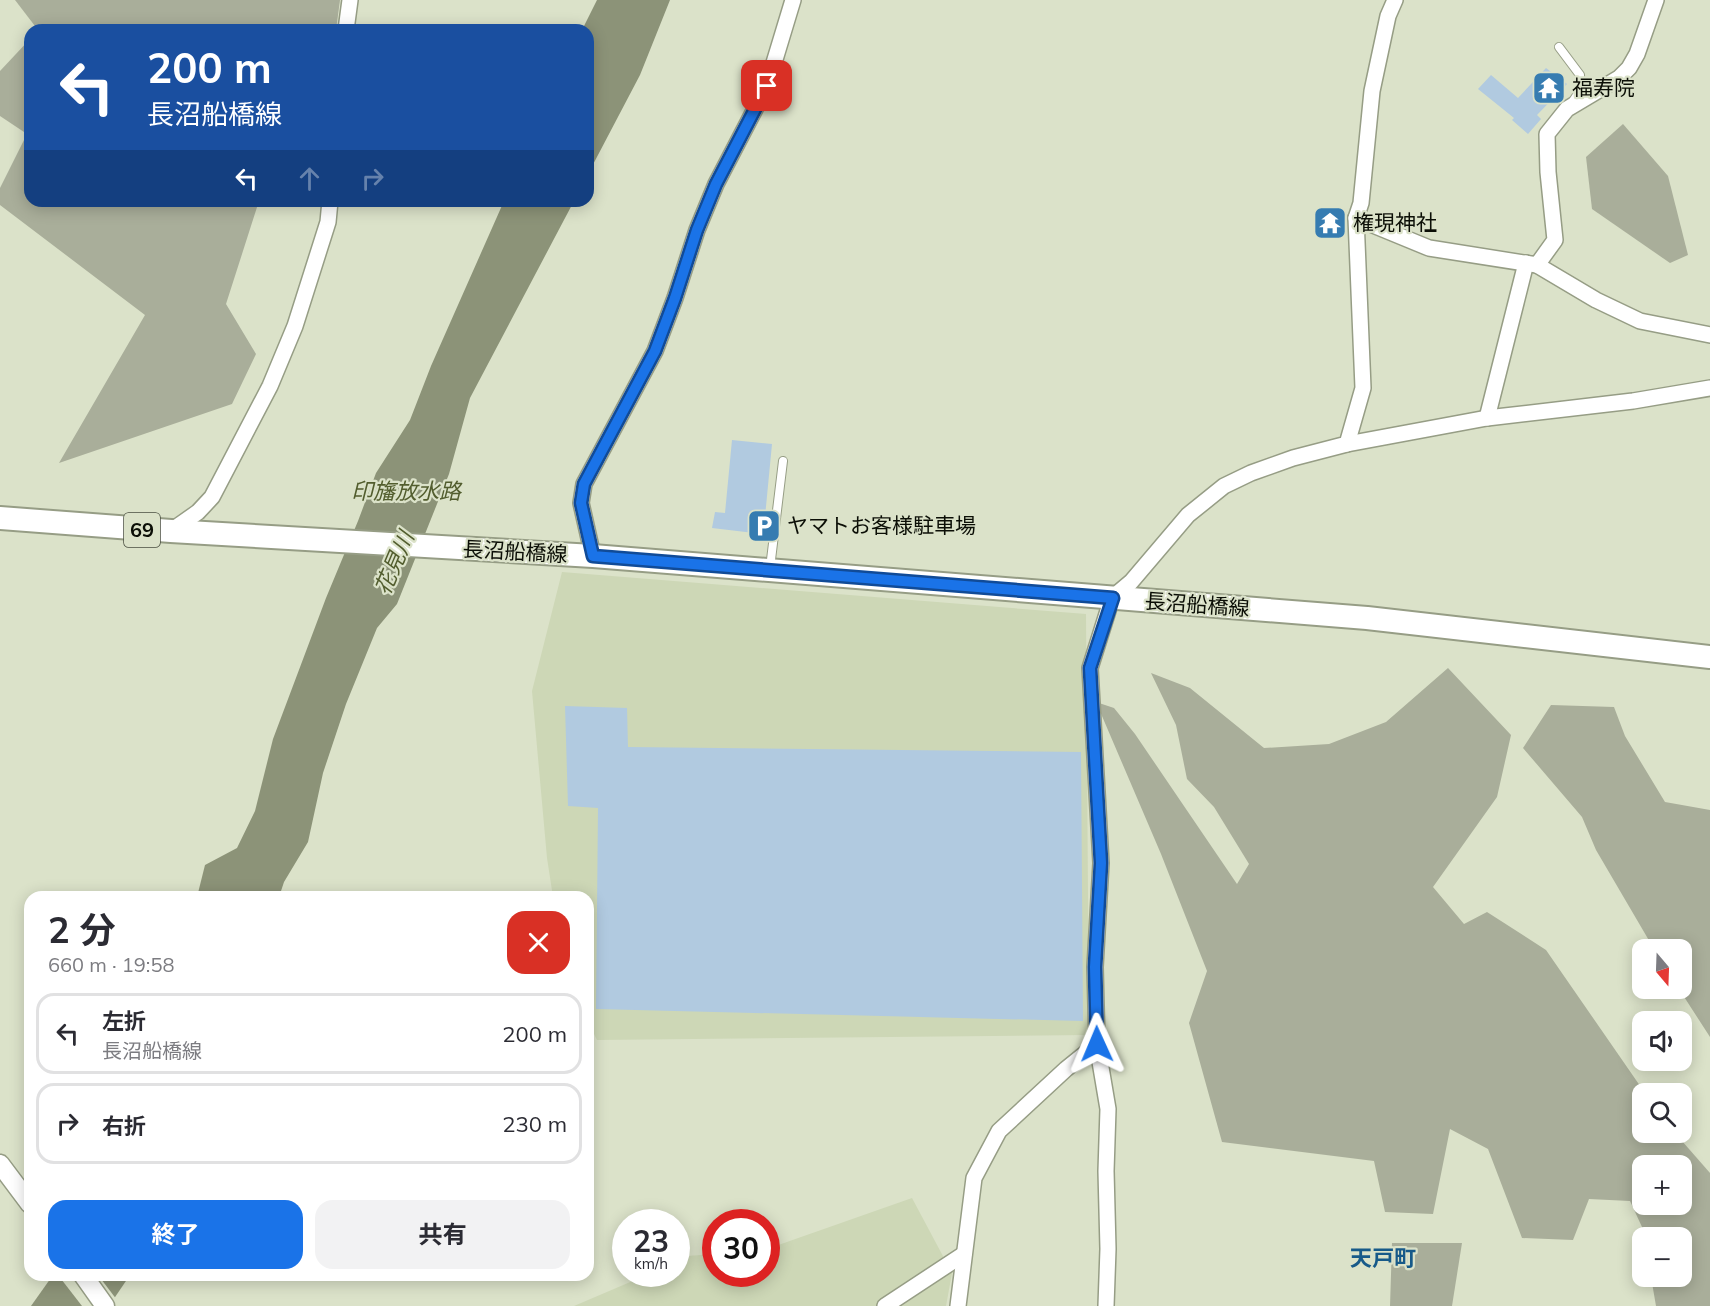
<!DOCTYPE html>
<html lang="ja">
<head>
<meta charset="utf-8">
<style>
	:root { --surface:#fff; --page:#f2f2f3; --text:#2b2b33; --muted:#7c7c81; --line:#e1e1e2; --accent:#1a73e8 }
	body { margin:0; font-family:Mulish,"Noto Sans JP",sans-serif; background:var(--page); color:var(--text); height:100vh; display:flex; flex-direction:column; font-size:22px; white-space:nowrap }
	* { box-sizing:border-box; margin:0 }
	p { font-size:20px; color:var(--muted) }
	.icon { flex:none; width:33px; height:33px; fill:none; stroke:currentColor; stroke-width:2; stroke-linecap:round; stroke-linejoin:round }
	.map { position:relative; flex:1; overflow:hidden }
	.side { position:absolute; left:24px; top:891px; width:570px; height:390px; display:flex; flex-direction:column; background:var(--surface); border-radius:18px; box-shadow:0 3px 15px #0003 }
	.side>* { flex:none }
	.guide { position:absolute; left:24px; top:24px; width:570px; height:183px; border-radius:18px; box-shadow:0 3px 15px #0003; background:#1a4fa0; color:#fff; overflow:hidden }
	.needle { width:39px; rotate:161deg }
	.fabs { position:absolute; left:1632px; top:939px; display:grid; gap:12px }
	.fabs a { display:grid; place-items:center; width:60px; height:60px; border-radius:12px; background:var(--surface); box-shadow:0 3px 15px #0003; font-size:30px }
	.speed { position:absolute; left:612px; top:1209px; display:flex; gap:12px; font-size:30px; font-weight:700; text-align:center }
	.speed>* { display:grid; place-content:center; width:78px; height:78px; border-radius:50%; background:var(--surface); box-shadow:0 3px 15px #0003; line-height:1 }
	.speed small { font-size:15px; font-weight:400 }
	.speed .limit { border:9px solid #d22; background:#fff; color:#111 }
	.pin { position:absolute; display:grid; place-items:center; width:51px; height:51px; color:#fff; margin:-26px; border-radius:12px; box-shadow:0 3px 9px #0006 }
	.me { position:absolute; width:66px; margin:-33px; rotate:359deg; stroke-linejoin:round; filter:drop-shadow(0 0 4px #0008) }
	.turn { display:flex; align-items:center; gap:21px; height:126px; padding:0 24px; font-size:27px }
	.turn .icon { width:78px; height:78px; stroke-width:2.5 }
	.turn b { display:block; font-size:42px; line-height:51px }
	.lanes { display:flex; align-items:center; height:57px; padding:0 24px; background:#0003; justify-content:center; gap:30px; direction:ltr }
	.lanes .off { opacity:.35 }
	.round { display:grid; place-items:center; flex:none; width:63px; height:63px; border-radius:18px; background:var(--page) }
	.head { display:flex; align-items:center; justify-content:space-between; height:102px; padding:0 24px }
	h1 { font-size:36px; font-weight:700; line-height:45px }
	.primary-button { display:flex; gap:12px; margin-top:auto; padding:12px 24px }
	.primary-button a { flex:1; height:69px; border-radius:18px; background:var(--accent); color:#fff; font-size:24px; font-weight:700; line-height:69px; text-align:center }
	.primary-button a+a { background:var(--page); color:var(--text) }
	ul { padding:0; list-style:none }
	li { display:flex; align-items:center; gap:18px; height:81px; margin:0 12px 9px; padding:0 12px; border:3px solid var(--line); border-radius:18px }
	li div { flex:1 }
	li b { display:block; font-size:22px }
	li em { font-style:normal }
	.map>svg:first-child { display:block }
	.built { fill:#cdd7b6 }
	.green { fill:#a9ae9a; fill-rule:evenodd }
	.water { fill:#8c9378 }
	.pier { fill:#dbe2c9 }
	.building { fill:#b1cae0 }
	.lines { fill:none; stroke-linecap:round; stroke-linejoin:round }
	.service-casing { stroke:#969d85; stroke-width:10 }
	.minor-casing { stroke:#969d85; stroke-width:18 }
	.tertiary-casing { stroke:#969d85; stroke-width:21 }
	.primary-casing { stroke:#969d85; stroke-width:26 }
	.service { stroke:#fff; stroke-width:8 }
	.minor { stroke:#fff; stroke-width:15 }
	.tertiary { stroke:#fff; stroke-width:18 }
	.primary { stroke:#fff; stroke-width:22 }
	.route-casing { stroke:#114b97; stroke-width:15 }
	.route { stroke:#1a73e8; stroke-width:10 }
	.labels { text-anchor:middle; stroke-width:4.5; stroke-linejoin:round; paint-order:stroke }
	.shield { fill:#dbe2c9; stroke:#494e40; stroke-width:1.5 }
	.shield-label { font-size:20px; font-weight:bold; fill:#0b0e06 }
	.poi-label { font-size:21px; fill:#0b0e06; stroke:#dbe2c9; text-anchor:start }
	.street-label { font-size:21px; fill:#0b0e06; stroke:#dbe2c9 }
	.water-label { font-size:22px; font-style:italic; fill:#525d2e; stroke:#dbe2c9 }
	.neighbourhood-label { font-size:22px; font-weight:bold; fill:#175a89; stroke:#dbe2c9 }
</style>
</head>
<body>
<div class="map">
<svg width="1710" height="1306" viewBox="0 0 1710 1306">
	<rect width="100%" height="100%" fill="#dbe2c9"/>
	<!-- built -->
	<g class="built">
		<polygon points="562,572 1086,614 1089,1035 597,1040 588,1022 588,897 553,897 547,858 532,691"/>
		<polygon points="912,1198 952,1273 946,1306 574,1306 649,1274 676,1274 677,1261 687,1256 715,1254 716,1274 766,1274 767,1249"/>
	</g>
	<!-- green -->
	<g class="green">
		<polygon points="15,0 340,0 336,30 38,30"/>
		<polygon points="30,39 30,201 259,201 226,304 256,354 232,404 59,463 145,315 0,205 0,188 27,134 0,116 0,71"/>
		<polygon points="1623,124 1668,176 1688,255 1670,263 1592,209 1586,157"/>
		<path d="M 1448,668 L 1511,735 L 1497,797 L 1433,887 L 1464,924 L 1487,912 L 1546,950 L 1645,1093 L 1642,1094 L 1642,1132 L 1675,1133 L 1710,1173 L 1710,1306 L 1656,1306 L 1651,1277 L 1682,1276 L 1682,1238 L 1644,1237 L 1642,1227 L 1630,1201 L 1589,1199 L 1573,1240 L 1522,1238 L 1488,1149 L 1450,1129 L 1433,1214 L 1385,1212 L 1374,1161 L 1222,1142 L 1189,1023 L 1207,971 L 1161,854 L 1096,702 L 1114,708 L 1135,734 L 1237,884 L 1249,864 L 1214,807 L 1187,779 L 1176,725 L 1151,673 L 1190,688 L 1264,748 L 1329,744 L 1386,722 ZM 1642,1166 L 1682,1166 L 1682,1204 L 1642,1204 Z"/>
		<polygon points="1551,705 1614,707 1625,736 1665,802 1710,810 1710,1037 1679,989 1682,988 1682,950 1654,949 1596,850 1582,817 1523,748"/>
		<polygon points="1392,1243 1462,1243 1452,1306 1390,1306"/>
	</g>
	<!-- water -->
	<g class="water">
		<polygon points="597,0 670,0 640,75 588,174 588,30 582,30"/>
		<polygon points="504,201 574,201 470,398 449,474 397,604 377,628 346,704 323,773 308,842 284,882 279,897 197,897 205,865 237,848 255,811 273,739 326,598 358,521 376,473 410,420 431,366"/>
		<polygon points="53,1275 130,1275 109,1306 31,1306"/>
	</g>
	<!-- pier -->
	<polygon class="pier" points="58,1275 98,1275 117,1300 112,1306 82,1306"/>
	<!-- building -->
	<g class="building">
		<polygon points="1546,68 1567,84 1537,115 1541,119 1528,134 1512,120 1514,118 1478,89 1491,75 1518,98"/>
		<polygon points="732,440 772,444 765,517 755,516 754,533 712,528 715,512 725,513"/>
		<polygon points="565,706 627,708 628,747 1081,752 1083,1021 596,1009 598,808 568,806"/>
	</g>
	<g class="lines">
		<defs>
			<g id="service">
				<polyline points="1559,47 1580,75 1581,89 1573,101"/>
				<polyline points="770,568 783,461"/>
			</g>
			<g id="minor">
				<polyline points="346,30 350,0"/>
				<polyline points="1356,218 1429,248 1537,265 1555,240 1548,172 1547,134 1567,109 1619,78 1629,68 1637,54 1656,0"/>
				<polyline points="1537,265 1596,300 1640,321 1710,335"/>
				<polyline points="1487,418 1526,263"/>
				<polyline points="1347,444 1487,418 1633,401 1710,388"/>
				<polyline points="171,531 198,512 212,497 270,386 295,326 328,222 330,201"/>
				<polyline points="593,556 581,503 584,484 655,351 675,298 697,230 716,184 767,86 793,0"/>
				<polyline points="1097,1044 1108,1109 1106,1171 1108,1249 1106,1306"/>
				<polyline points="885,1306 964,1254"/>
				<polyline points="958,1306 974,1178 999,1131 1066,1069 1097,1044 1095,967 1101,863 1090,668 1112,598 1131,582 1188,515 1224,486 1251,473 1293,458 1347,444 1363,388 1356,218 1361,203 1372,91 1388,16 1395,0"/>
			</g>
			<g id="tertiary">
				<polyline points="0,1164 30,1204"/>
				<polyline points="83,1275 105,1306"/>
			</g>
			<polyline id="primary" points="0,518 171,531 593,556 1367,618 1710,657"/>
		</defs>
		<!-- service casing -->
		<use href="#service" class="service-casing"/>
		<!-- minor casing -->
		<use href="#minor" class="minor-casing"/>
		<!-- tertiary casing -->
		<use href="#tertiary" class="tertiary-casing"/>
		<!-- primary casing -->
		<use href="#primary" class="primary-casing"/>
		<!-- service -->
		<use href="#service" class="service"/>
		<!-- minor -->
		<use href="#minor" class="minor"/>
		<!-- tertiary -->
		<use href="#tertiary" class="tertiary"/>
		<!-- primary -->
		<use href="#primary" class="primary"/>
	</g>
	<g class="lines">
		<defs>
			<polyline id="route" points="767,86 716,184 697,230 675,298 655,351 584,484 581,503 593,556 1113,598 1090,668 1101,863 1095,967 1097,1044"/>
		</defs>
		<!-- route casing -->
		<use href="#route" class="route-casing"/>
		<!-- route -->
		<use href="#route" class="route"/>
	</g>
	<!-- icons -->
	<defs>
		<symbol id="temple-square" viewBox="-11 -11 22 22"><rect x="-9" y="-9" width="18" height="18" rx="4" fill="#367cb1" stroke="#dbe2c9"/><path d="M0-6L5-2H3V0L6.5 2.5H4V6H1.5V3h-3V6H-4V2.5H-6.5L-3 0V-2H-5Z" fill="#fff"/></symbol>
		<symbol id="parking-square" viewBox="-11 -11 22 22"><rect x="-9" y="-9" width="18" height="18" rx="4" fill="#367cb1" stroke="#dbe2c9"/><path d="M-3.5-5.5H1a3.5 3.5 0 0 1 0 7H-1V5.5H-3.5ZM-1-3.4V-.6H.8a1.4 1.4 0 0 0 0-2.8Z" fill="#fff"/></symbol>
	</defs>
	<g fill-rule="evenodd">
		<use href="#temple-square" x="1530" y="69" width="38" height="38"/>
		<use href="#temple-square" x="1311" y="204" width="38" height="38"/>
		<use href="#parking-square" x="745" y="507" width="38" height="38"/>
	</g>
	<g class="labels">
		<!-- shield labels -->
		<rect class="shield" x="124" y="513" width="36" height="34" rx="4.5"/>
		<g class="shield-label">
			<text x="142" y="537">69</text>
		</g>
		<!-- poi labels -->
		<g class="poi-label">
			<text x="1572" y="95">福寿院</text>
			<text x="1353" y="230">権現神社</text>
			<text x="787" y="533">ヤマトお客様駐車場</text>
		</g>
		<!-- street labels -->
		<g class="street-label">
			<text transform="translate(515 552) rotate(3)" y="7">長沼船橋線</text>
			<text transform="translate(1197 605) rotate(4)" y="7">長沼船橋線</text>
		</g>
		<!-- water labels -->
		<g class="water-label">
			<text x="406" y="499">印旛放水路</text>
			<text transform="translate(394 563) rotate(-67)" y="8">花見川</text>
		</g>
		<!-- neighbourhood labels -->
		<g class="neighbourhood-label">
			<text x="1383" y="1266">天戸町</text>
		</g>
	</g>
</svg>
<div class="fabs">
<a><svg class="needle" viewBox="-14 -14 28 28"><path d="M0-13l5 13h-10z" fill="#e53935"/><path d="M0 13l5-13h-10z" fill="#7c7c81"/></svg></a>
<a><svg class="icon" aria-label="sound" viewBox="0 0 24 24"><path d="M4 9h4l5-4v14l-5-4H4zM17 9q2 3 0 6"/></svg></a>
<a><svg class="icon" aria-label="search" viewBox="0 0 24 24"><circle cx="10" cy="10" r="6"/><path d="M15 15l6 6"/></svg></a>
<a>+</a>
<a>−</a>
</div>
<div class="speed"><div>23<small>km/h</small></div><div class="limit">30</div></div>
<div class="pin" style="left:767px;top:86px;background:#d93025"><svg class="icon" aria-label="arrive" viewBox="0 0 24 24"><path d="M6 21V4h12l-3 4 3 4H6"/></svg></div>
<svg class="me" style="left:1097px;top:1044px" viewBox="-20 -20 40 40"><path d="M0-17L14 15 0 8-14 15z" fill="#1a73e8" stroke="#fff" stroke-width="4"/></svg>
<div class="guide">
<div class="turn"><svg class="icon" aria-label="left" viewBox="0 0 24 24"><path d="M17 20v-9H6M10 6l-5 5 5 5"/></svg><div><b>200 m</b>長沼船橋線</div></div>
<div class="lanes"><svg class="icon" aria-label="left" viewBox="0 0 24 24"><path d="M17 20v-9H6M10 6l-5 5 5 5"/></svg><svg class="icon off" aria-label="ahead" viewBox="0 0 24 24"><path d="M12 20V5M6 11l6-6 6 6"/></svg><svg class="icon off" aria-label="right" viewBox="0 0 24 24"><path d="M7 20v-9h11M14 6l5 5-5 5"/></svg></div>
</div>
<section class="side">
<div class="head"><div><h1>2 分</h1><p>660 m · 19:58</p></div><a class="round" style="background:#d93025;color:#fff"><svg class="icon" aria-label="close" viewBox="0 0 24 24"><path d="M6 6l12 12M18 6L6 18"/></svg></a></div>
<ul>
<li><svg class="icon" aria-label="left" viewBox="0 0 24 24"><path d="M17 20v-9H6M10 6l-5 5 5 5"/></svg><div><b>左折</b><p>長沼船橋線</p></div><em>200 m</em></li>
<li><svg class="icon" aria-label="right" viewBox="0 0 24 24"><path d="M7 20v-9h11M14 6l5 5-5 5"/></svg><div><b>右折</b></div><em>230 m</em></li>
</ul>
<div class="primary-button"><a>終了</a><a>共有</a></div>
</section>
</div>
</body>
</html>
